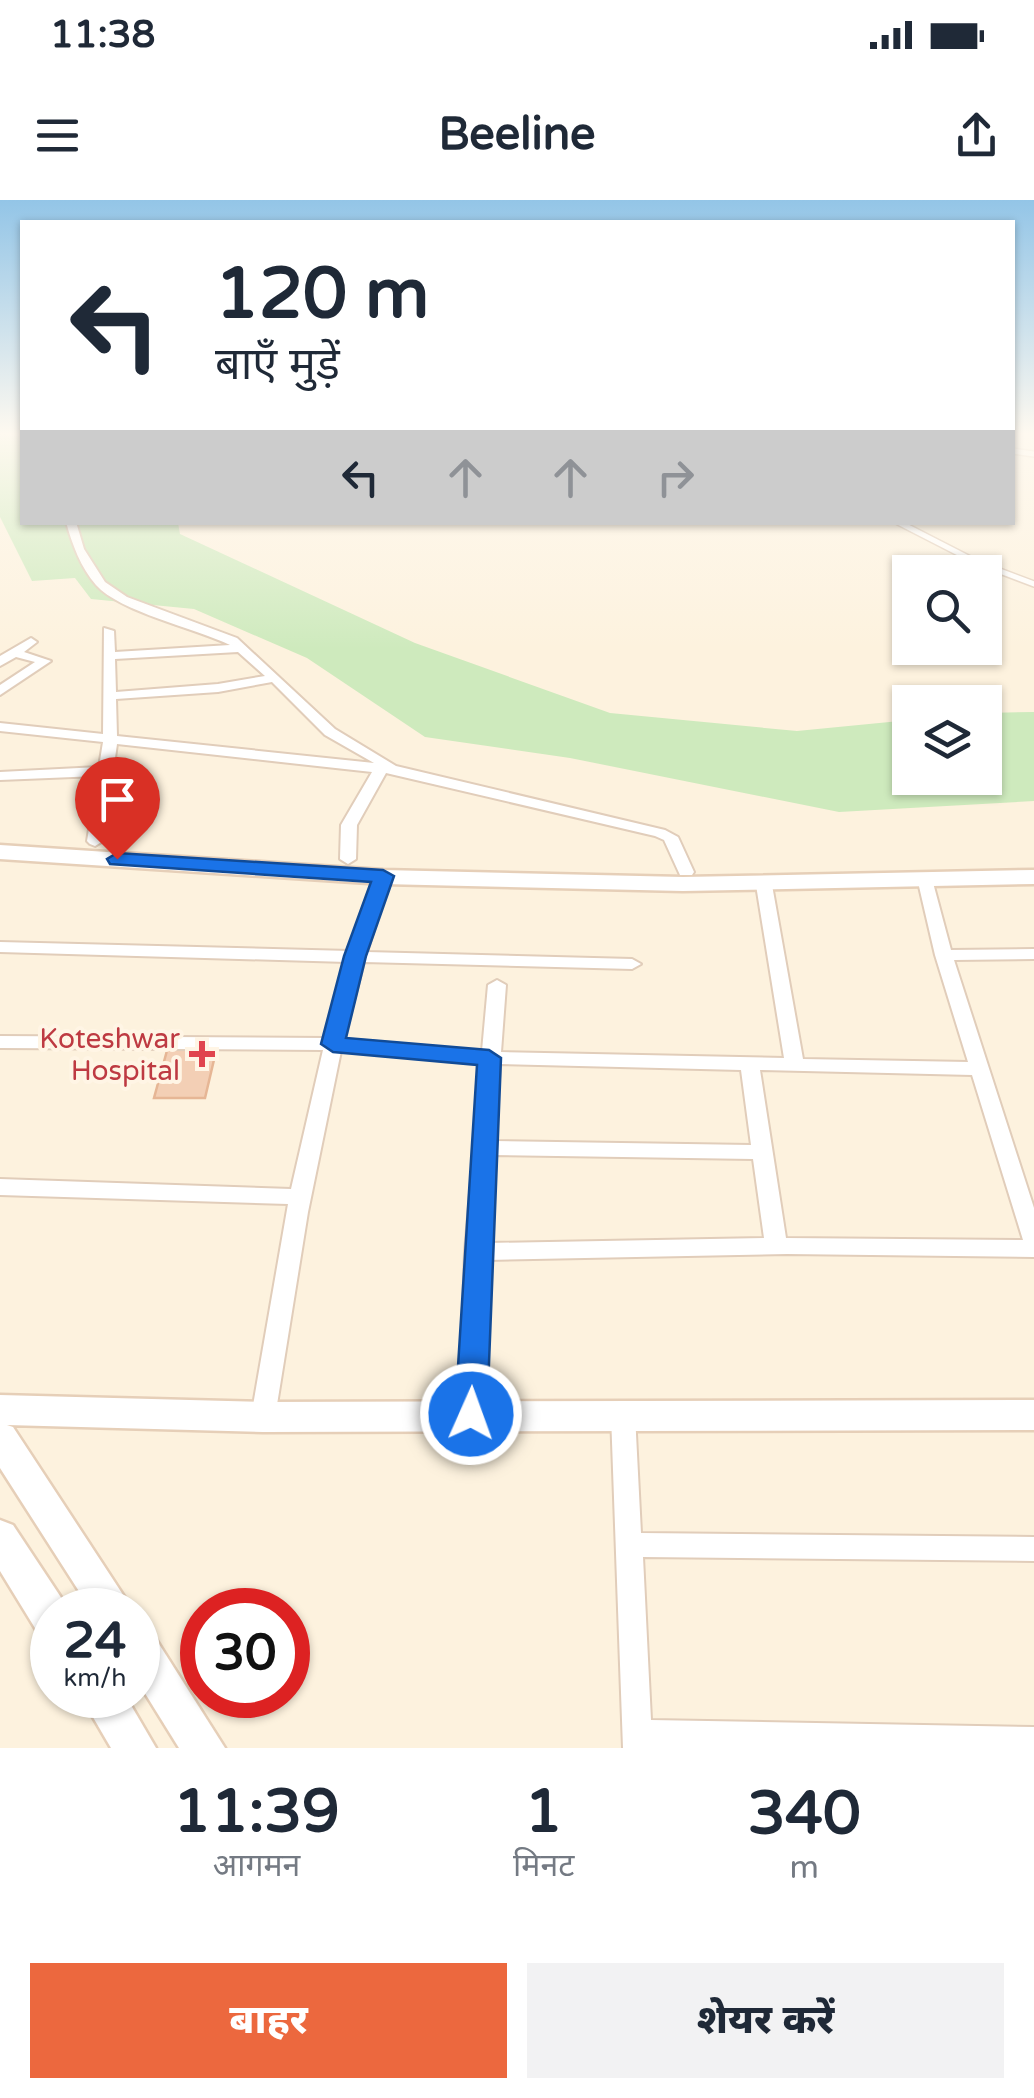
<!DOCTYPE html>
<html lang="hi">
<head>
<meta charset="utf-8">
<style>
	:root { --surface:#fff; --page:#f2f2f3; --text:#1f2937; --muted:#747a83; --accent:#ec683e }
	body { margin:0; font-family:"Varela Round","Noto Sans Devanagari",sans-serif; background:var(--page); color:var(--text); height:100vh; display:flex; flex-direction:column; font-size:38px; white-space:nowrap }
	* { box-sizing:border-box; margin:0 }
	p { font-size:32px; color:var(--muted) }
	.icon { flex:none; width:55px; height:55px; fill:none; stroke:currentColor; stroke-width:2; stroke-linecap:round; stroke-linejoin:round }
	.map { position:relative; height:1548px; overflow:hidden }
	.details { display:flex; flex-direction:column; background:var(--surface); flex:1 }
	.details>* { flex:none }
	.guide { position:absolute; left:20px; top:20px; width:995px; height:305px; border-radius:0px; box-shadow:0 2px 8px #0004; background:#fff; color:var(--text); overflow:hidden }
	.controls { position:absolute; left:892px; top:355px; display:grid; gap:20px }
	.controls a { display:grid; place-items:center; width:110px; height:110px; border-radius:0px; background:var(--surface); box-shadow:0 2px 8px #0004; font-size:50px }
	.speed { position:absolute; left:30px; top:1388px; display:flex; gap:20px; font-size:50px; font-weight:700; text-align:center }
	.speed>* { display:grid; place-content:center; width:130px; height:130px; border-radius:50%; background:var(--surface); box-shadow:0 2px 8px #0004; line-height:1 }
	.speed small { font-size:25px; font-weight:400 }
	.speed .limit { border:15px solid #d22; background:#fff; color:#111 }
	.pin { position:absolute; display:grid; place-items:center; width:85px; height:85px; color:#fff; margin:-102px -42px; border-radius:50% 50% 50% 0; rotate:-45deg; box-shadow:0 0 10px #0007 }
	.pin .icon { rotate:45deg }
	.me { position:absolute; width:110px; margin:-55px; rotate:2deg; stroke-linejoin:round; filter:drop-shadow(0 0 8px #0008) }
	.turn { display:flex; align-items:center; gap:35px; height:210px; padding:0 30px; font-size:45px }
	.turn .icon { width:130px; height:130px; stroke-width:2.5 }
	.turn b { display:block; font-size:70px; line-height:85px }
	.lanes { display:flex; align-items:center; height:95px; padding:0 30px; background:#0003; justify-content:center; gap:50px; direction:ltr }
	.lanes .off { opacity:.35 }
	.eta { display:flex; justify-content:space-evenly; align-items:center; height:170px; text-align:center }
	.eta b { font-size:60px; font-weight:800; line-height:70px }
	.button { display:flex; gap:20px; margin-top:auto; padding:20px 30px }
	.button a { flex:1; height:115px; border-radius:0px; background:var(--accent); color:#fff; font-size:40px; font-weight:800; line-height:115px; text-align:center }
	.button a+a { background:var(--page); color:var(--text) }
	.status { display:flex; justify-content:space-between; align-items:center; height:70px; padding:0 50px; background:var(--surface); direction:ltr }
	.status svg { height:28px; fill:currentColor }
	header { display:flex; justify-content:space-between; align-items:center; height:130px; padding:0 30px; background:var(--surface); font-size:45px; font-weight:800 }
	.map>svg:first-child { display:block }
	.green { fill:#ceeabd }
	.building { fill:#f3cfb5; stroke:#e6b695; stroke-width:2.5 }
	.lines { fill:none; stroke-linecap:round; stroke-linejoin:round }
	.lane-casing { stroke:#e1cdba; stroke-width:8 }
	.street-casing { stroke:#e1cdba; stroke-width:4 }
	.secondary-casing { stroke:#e6cfb8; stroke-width:5 }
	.lane { stroke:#fff; stroke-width:5 }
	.street { fill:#fff; fill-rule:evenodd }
	.secondary { fill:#fff; fill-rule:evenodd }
	.route { fill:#1a73e8; stroke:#114b97; stroke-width:2.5 }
	.health-dot { fill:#e0444e; stroke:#fff5e5; stroke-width:4 }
	.labels { text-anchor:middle; stroke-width:8; stroke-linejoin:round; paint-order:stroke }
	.health-label { font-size:28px; fill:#be3a42; stroke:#fff5e5; text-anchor:end }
</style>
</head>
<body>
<div class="status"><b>11:38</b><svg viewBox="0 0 49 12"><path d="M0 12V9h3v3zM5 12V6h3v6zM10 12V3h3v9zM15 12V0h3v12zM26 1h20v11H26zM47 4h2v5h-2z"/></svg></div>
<header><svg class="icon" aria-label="menu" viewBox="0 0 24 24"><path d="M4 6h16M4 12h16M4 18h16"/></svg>Beeline<svg class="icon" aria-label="share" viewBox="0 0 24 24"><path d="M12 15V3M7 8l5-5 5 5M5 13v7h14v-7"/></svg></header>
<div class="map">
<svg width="1034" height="1548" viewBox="0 0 1034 1548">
	<rect width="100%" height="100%" fill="#fdf2de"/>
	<!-- green -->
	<polygon class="green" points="0,234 22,237 22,322 178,323 180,334 415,443 610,513 797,531 910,520 910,578 985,578 985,513 1034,512 1034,601 839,612 570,558 425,537 307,458 194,409 91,399 75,378 32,381 0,317"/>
	<!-- building -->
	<polygon class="building" points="168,847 217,847 205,898 154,898"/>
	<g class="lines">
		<defs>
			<g id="lane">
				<polyline points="1012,251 1034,254"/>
				<polyline points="898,322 976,362 1034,384"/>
			</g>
			<g id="street">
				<path d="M 66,322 L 76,322 L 84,349 L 105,382 L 127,397 L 237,438 L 335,529 L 396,566 L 665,630 L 678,637 L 694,672 L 692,675 L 680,675 L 664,640 L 655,636 L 386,573 L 357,625 L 356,659 L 348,664 L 340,659 L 341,625 L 372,572 L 117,544 L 103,641 L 95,646 L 90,644 L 87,641 L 98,576 L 0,580 L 0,572 L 99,567 L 103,542 L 0,531 L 0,523 L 103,534 L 104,428 L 114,431 L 115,452 L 230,445 C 195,428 120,412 96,385 C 81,368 72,344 66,322 ZM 238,452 L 265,476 L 218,484 L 116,492 L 115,459 ZM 272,482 L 325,535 L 374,563 L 117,536 L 116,499 L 218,492 Z"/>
				<polygon points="31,438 37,442 24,452 51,461 0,495 0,485 35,462 16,457 0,466 0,456"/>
				<path d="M 383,672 L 391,677 L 367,752 L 632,759 L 641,764 L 632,769 L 364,762 L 344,839 L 482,851 L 488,785 L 497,780 L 506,785 L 501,852 L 784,858 L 756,685 L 764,680 L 772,685 L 803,859 L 968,862 L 935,755 L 918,682 L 920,679 L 932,679 L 951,750 L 1034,749 L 1034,759 L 954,760 L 1034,1008 L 1034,1057 L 787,1054 L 487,1060 L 483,1214 L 480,1221 L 471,1224 L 462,1221 L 459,1214 L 465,1052 L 481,864 L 341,851 L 308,1012 L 275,1217 L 272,1224 L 263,1228 L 254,1224 L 251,1217 L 288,1004 L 0,995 L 0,979 L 291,989 L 323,850 L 0,848 L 0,836 L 326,838 L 347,762 L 0,752 L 0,742 L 350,751 L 375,677 ZM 500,864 L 741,870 L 751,945 L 495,941 ZM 760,870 L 972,875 L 1023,1040 L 786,1038 ZM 494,955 L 753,959 L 764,1038 L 488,1043 Z"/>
				<polygon points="623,1204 632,1207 635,1214 641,1333 1034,1337 1034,1361 643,1357 651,1520 1034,1527 1034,1548 623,1548 611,1214 614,1207"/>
			</g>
			<g id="secondary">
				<polygon points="0,645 383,670 683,677 1034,670 1034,684 683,691 383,684 0,659"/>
				<polygon points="0,1195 263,1202 1034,1200 1034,1230 263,1232 7,1225 13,1227 133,1410 91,1410 0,1268"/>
				<polygon points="0,1320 13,1325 66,1405 68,1410 52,1410 52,1438 38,1433 0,1371"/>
				<polygon points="138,1427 152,1433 225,1548 179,1548 138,1482"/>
				<polygon points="80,1495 125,1495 156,1548 111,1548"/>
			</g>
		</defs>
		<!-- lane casing -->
		<use href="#lane" class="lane-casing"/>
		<!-- street casing -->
		<use href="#street" class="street-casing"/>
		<!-- secondary casing -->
		<use href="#secondary" class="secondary-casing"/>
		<!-- lane -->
		<use href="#lane" class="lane"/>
		<!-- street -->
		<use href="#street" class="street"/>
		<!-- secondary -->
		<use href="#secondary" class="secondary"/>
	</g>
	<!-- sky -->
	<linearGradient id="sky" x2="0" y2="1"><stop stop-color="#93c5e7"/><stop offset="0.52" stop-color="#fef9f0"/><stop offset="1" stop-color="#fef9f0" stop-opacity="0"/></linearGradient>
	<rect width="1034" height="449" fill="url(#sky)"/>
	<!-- route -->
	<polygon class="route" points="117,653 383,670 394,676 366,756 346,838 489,850 501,858 487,1214 482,1224 471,1228 460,1224 455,1214 477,865 333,852 321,844 344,756 371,682 110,664 107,659"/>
	<!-- markers -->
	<path class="health-dot" d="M197 839h10v10h10v10h-10v10h-10v-10h-10v-10h10z"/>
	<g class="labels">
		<!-- health labels -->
		<g class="health-label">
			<text x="180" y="848">Koteshwar<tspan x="180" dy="32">Hospital</tspan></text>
		</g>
	</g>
</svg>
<div class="controls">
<a><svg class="icon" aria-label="search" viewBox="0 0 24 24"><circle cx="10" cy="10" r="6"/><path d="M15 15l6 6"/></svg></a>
<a><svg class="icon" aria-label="layers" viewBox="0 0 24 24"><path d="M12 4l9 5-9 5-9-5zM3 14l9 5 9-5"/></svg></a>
</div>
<div class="speed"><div>24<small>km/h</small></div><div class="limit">30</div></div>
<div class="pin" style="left:117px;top:659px;background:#d93025"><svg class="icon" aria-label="arrive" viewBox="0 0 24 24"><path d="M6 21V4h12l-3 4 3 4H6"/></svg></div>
<svg class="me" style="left:471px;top:1214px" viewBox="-20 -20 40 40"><circle r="17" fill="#1a73e8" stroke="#fff" stroke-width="3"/><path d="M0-11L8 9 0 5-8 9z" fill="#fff"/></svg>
<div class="guide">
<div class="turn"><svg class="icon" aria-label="left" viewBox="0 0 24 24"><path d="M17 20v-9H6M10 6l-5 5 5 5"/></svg><div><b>120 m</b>बाएँ मुड़ें</div></div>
<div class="lanes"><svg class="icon" aria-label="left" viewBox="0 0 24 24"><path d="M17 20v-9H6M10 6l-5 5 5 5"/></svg><svg class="icon off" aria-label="ahead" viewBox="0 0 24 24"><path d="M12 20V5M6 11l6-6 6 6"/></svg><svg class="icon off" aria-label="ahead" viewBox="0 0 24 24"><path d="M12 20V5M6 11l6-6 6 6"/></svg><svg class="icon off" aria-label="right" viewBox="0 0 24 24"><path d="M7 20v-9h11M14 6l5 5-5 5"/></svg></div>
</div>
</div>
<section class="details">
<div class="eta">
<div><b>11:39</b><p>आगमन</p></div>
<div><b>1</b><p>मिनट</p></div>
<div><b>340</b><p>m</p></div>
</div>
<div class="button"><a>बाहर</a><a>शेयर करें</a></div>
</section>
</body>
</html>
